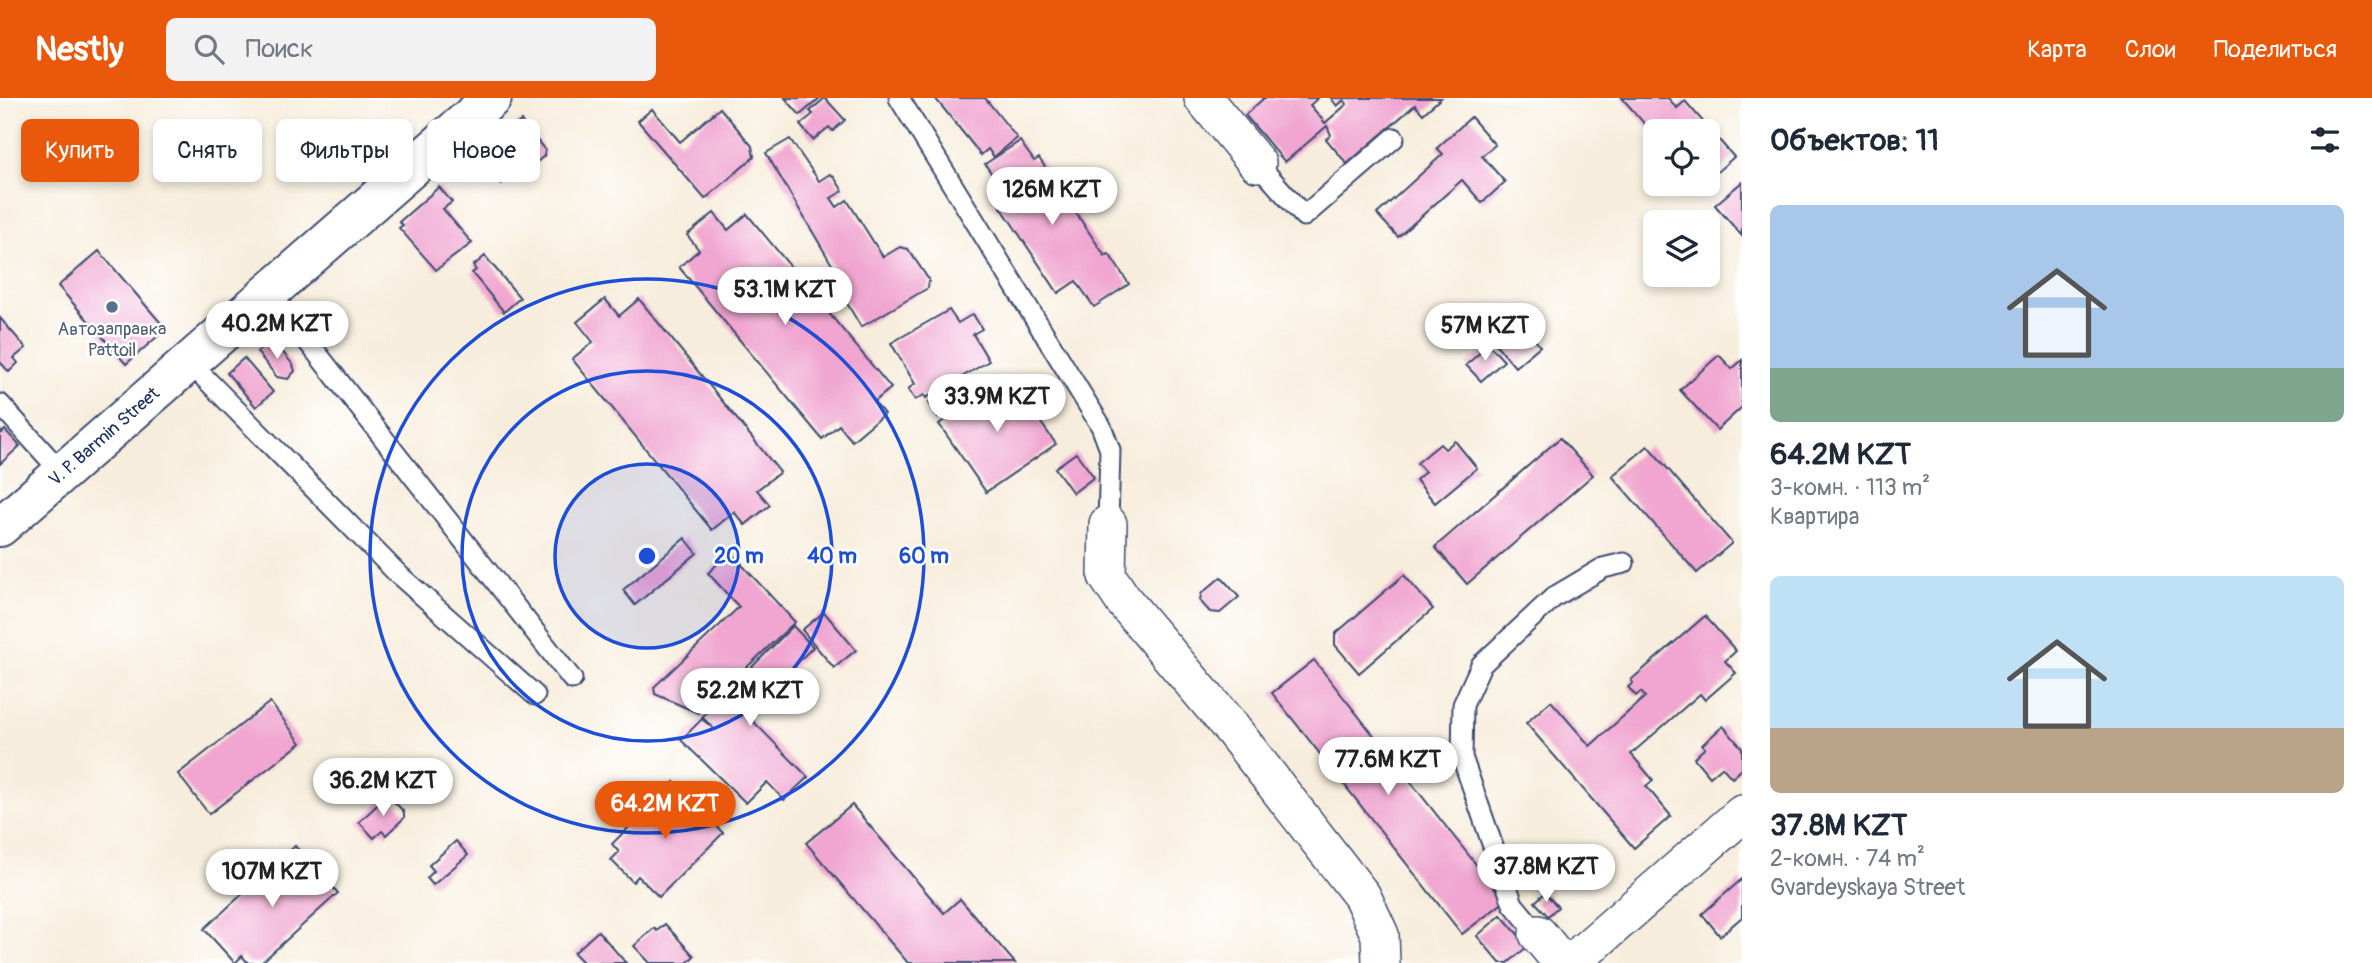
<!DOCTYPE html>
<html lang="ru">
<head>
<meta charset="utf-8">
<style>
  body { margin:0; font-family:Pangolin,sans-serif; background:#f2f2f3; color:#1f2937; height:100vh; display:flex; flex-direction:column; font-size:26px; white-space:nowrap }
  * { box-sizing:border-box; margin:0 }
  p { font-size:23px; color:#747a83 }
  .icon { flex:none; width:38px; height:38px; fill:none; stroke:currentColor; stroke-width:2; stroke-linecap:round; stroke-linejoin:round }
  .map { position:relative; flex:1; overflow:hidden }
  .panel { display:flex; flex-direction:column; background:#fff; width:630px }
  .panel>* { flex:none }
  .top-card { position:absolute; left:21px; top:21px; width:665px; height:63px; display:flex; gap:14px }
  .fabs { position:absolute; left:1643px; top:21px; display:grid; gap:14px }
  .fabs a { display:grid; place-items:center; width:77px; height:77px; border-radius:10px; background:#fff; box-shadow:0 4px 10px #0003; font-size:35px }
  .price { position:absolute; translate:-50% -60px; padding:0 16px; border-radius:24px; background:#fff; color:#222; font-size:23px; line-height:46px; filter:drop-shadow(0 2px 4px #0008) }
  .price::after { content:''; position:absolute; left:50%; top:42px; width:21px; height:16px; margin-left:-10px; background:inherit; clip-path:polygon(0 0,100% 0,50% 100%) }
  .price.current { background:#ea580c; color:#fff }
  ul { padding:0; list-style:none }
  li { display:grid; align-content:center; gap:14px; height:371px; padding:0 28px }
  li span { display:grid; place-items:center; height:217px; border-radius:10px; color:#555 }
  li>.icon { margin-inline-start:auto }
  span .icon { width:126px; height:126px; fill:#fffc; stroke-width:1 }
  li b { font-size:30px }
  h2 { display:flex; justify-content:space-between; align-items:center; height:84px; padding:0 28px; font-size:30px }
  .pill { padding:0 24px; border-radius:10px; background:#fff; box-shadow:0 4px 10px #0003; font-size:24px; line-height:63px }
  .pill.current { background:#ea580c; color:#fff }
  header { display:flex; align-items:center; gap:42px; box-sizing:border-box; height:98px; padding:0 35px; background:#ea580c; color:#fff }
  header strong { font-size:33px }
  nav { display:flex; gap:38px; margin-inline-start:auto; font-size:24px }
  .search { width:490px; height:63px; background:#f2f2f3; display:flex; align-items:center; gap:18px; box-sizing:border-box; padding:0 24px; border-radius:10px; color:#747a83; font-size:26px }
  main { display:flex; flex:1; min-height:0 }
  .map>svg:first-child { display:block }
</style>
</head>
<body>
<header>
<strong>Nestly</strong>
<div class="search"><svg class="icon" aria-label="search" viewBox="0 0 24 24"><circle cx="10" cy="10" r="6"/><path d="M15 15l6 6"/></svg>Поиск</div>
<nav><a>Карта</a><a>Слои</a><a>Поделиться</a></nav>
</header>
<main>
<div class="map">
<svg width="1742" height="865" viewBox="0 0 1742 865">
  <rect width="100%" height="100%" fill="#fff"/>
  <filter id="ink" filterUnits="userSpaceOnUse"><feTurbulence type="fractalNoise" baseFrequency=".0143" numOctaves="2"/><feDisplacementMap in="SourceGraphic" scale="14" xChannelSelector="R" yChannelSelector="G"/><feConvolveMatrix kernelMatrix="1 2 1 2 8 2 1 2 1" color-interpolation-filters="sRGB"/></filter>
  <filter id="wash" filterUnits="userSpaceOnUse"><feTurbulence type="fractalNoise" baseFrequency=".00686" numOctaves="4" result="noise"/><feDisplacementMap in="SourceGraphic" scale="28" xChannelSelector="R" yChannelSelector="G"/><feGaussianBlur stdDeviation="1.57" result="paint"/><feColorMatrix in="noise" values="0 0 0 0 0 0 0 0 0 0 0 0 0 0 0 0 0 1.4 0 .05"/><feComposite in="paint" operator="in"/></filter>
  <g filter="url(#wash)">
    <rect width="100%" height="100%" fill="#f7eddc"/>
    <g id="blocks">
      <g fill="#f0a6d0">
        <path d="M785 0H820L800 17Z"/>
        <path d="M825 0 845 22 833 33 829 29 813 42 800 27 813 16 810 13Z"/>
        <path d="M935 0H985L1017 40 994 59 988 51 981 57Z"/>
        <path d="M1264 0H1318L1310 7 1325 25 1347 6 1344 2 1337 8 1331 0H1441L1423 16 1415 7 1347 66 1326 41 1331 37 1327 28 1285 64 1245 17Z"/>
        <path d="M1622 0H1668L1677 10 1685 3 1734 59 1708 82V33H1656V39Z"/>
        <path d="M720 10 752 48 754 59 705 101 638 23 652 11 680 44Z"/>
        <path d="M1471 19 1495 47 1482 58 1505 84 1482 105 1462 82 1398 139 1377 116 1443 56 1437 50Z"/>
        <path d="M521 23 545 52 544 58 523 76 515 80 511 77 501 86 475 58Z"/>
        <path d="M790 41 819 83 830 76 834 79 843 93 831 100 837 109 847 102 883 159 900 149 908 151 929 182 928 190 861 229 838 190 844 187 766 55Z"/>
        <path d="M1020 43 1034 63 1039 60 1105 158 1109 156 1129 186 1094 209 1076 183 1058 195 991 94 1000 88 985 66Z"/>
        <path d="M1742 84V138L1715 107Z"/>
        <path d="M439 89 452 104 443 111 472 145 436 172 399 130 403 127 399 124Z"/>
        <path d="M714 115 728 132 747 116 891 290 874 304 884 316 852 343 839 327 822 341 679 169 699 152 687 137Z"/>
        <path d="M99 153 166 231 126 266 58 188Z"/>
        <path d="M485 158 520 200 504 214 472 175 476 172 473 168Z"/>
        <path d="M605 201 619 218 639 201 780 374 757 392 770 407 745 427 734 414 712 432 572 261 593 244 577 224Z"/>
        <path d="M1509 210 1540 248 1515 269 1483 231Z"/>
        <path d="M949 212 958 225 973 216 982 231 973 236 989 263 926 300 924 297 915 302 908 291 915 286 891 245Z"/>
        <path d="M0 220 26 250 14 260 18 265 9 274 0 264Z"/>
        <path d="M273 242 293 267 295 273 288 281 277 279 257 254Z"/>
        <path d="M1485 250H1492L1504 263 1481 283 1466 267Z"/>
        <path d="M1719 257 1732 271 1742 262V309L1717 332 1680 292Z"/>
        <path d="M244 260 273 294 256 309 227 275Z"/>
        <path d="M1008 278 1056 346 986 394 939 326Z"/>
        <path d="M949 292 958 306 938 319 929 305Z"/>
        <path d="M0 332 2 335 5 332 20 348 0 366Z"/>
        <path d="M1560 340 1593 377 1467 486 1435 449Z"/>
        <path d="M1455 343 1477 370 1435 405 1416 382 1425 374 1417 365 1440 346 1445 351Z"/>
        <path d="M1648 348 1732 445 1697 475 1612 378Z"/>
        <path d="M1076 355 1094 379 1073 395 1055 370Z"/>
        <path d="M685 440 697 455 635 507 623 492Z"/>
        <path d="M730 454 795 524 698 615 655 596 654 589 739 509 708 475Z"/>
        <path d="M1404 477 1433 511 1359 575 1335 547V536Z"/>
        <path d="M1221 479 1239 499 1220 515 1210 514 1200 503 1201 496Z"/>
        <path d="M824 514 856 552 834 570 802 532Z"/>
        <path d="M1705 518 1736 553 1725 563 1736 575 1705 602 1700 596 1631 656 1653 682 1646 688 1671 718 1634 750 1526 625 1551 603 1590 648 1645 599 1641 594 1636 598 1628 589 1633 585 1631 582Z"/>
        <path d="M793 528 813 549 746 616 808 679 784 702 767 684 746 705 681 642 702 621 714 631 702 619Z"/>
        <path d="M1314 562 1505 803 1462 836 1272 595Z"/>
        <path d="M270 604 301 645 209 716 178 676Z"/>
        <path d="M1723 628 1742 650V671L1732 680 1722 669 1710 679 1694 660 1705 650 1702 647Z"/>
        <path d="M674 684 723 735 659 799 638 778 633 784 611 762 619 754 612 746Z"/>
        <path d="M388 697 404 714V720L386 737 382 733 374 740 359 724Z"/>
        <path d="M852 707 944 815 960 801 1015 865H908L806 745Z"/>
        <path d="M456 743 468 757 433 787 427 780 434 773 429 767Z"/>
        <path d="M295 748 338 795 261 865H248L242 858 235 865 204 831Z"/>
        <path d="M1742 781V819L1720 838 1702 816Z"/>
        <path d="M1545 795 1558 809 1548 818 1535 804Z"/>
        <path d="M1501 817 1528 848 1508 865H1500L1477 838Z"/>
        <path d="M665 826 694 858 687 865H650L634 848 654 830 657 833Z"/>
        <path d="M598 833 626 865H584L574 855Z"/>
      </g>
    </g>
  </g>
  <g filter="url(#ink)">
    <use href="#blocks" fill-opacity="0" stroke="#3c4c71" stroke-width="2"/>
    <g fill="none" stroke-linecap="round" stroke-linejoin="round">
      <defs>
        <g id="service">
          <path d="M899 0 1101 328 1110 352 1108 426"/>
          <path d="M1257 65 1304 118 1394 40"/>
          <path d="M269 194 572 581"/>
          <path d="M189 264 399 477 535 597"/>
          <path d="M0 306 62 375"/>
          <path d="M1538 836 1513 806 1462 659 1463 607 1481 567 1554 499 1603 470 1624 465"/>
        </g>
        <g id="minor">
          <path d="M1203 0 1257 65"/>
          <path d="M1108 426 1107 478 1123 502 1232 631 1362 798 1380 837 1381 865"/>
          <path d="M1538 836 1562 865"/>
          <path d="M1571 865 1742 716"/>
        </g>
        <g id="tertiary">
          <path id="s1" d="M0 429 492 0"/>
        </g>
      </defs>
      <use href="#service" stroke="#3c4c71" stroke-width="23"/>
      <use href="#minor" stroke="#3c4c71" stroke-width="40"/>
      <use href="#tertiary" stroke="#3c4c71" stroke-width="42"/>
      <use href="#service" stroke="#fff" stroke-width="19"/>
      <use href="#minor" stroke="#fff" stroke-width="37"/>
      <use href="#tertiary" stroke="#fff" stroke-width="38"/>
    </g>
  </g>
  <circle cx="647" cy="458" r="92" fill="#1d4ed8" fill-opacity=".12"/>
  <g fill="none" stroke="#1d4ed8" stroke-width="3.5">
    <circle cx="647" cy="458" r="92"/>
    <circle cx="647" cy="458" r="185"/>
    <circle cx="647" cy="458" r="277"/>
  </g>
  <circle fill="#5c6f8a" stroke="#fff" stroke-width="2.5" cx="112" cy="209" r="7"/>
  <g text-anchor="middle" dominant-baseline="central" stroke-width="5" stroke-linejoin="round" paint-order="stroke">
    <g font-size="18" fill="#4e5e75" stroke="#fff">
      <text x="112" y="231">Автозаправка<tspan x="112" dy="21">Pattoil</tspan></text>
    </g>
    <g font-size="18" fill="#1b2f5e" stroke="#fff">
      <text stroke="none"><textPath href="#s1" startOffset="138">V. P. Barmin Street</textPath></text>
    </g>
  </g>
  <circle cx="647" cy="458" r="10" fill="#1d4ed8" stroke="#fff" stroke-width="3.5"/>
  <g font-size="21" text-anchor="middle" font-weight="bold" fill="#1d4ed8" stroke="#fff" stroke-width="5" stroke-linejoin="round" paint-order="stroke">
    <text x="739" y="465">20 m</text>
    <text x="832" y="465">40 m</text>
    <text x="924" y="465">60 m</text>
  </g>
</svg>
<div class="fabs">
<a><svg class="icon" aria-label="locate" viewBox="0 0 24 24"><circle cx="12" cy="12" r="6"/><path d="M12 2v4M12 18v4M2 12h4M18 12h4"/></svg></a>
<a><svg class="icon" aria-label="layers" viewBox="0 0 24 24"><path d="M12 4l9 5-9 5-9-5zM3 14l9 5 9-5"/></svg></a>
</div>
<b class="price" style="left:1052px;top:129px">126M KZT</b>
<b class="price" style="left:785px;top:229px">53.1M KZT</b>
<b class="price" style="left:277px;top:263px">40.2M KZT</b>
<b class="price" style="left:1485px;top:265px">57M KZT</b>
<b class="price" style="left:997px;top:336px">33.9M KZT</b>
<b class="price" style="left:750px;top:630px">52.2M KZT</b>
<b class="price" style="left:1388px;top:699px">77.6M KZT</b>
<b class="price" style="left:383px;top:720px">36.2M KZT</b>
<b class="price current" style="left:665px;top:743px">64.2M KZT</b>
<b class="price" style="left:1546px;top:806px">37.8M KZT</b>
<b class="price" style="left:272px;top:811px">107M KZT</b>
<div class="top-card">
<a class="pill current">Купить</a>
<a class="pill">Снять</a>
<a class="pill">Фильтры</a>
<a class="pill">Новое</a>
</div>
</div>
<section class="panel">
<h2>Объектов: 11<svg class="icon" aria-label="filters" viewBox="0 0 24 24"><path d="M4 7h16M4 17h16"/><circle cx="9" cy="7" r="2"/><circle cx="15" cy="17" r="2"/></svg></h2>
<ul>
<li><span style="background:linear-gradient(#a9c7e8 75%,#7fa58c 0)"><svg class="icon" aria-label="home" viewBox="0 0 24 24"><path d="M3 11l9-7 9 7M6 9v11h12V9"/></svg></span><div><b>64.2M KZT</b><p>3-комн. · 113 m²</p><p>Квартира</p></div></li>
<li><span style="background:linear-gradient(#bfe0f5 70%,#b9a48a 0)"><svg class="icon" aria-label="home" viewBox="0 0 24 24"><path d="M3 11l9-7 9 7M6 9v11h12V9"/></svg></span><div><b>37.8M KZT</b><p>2-комн. · 74 m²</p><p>Gvardeyskaya Street</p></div></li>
</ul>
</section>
</main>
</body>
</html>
